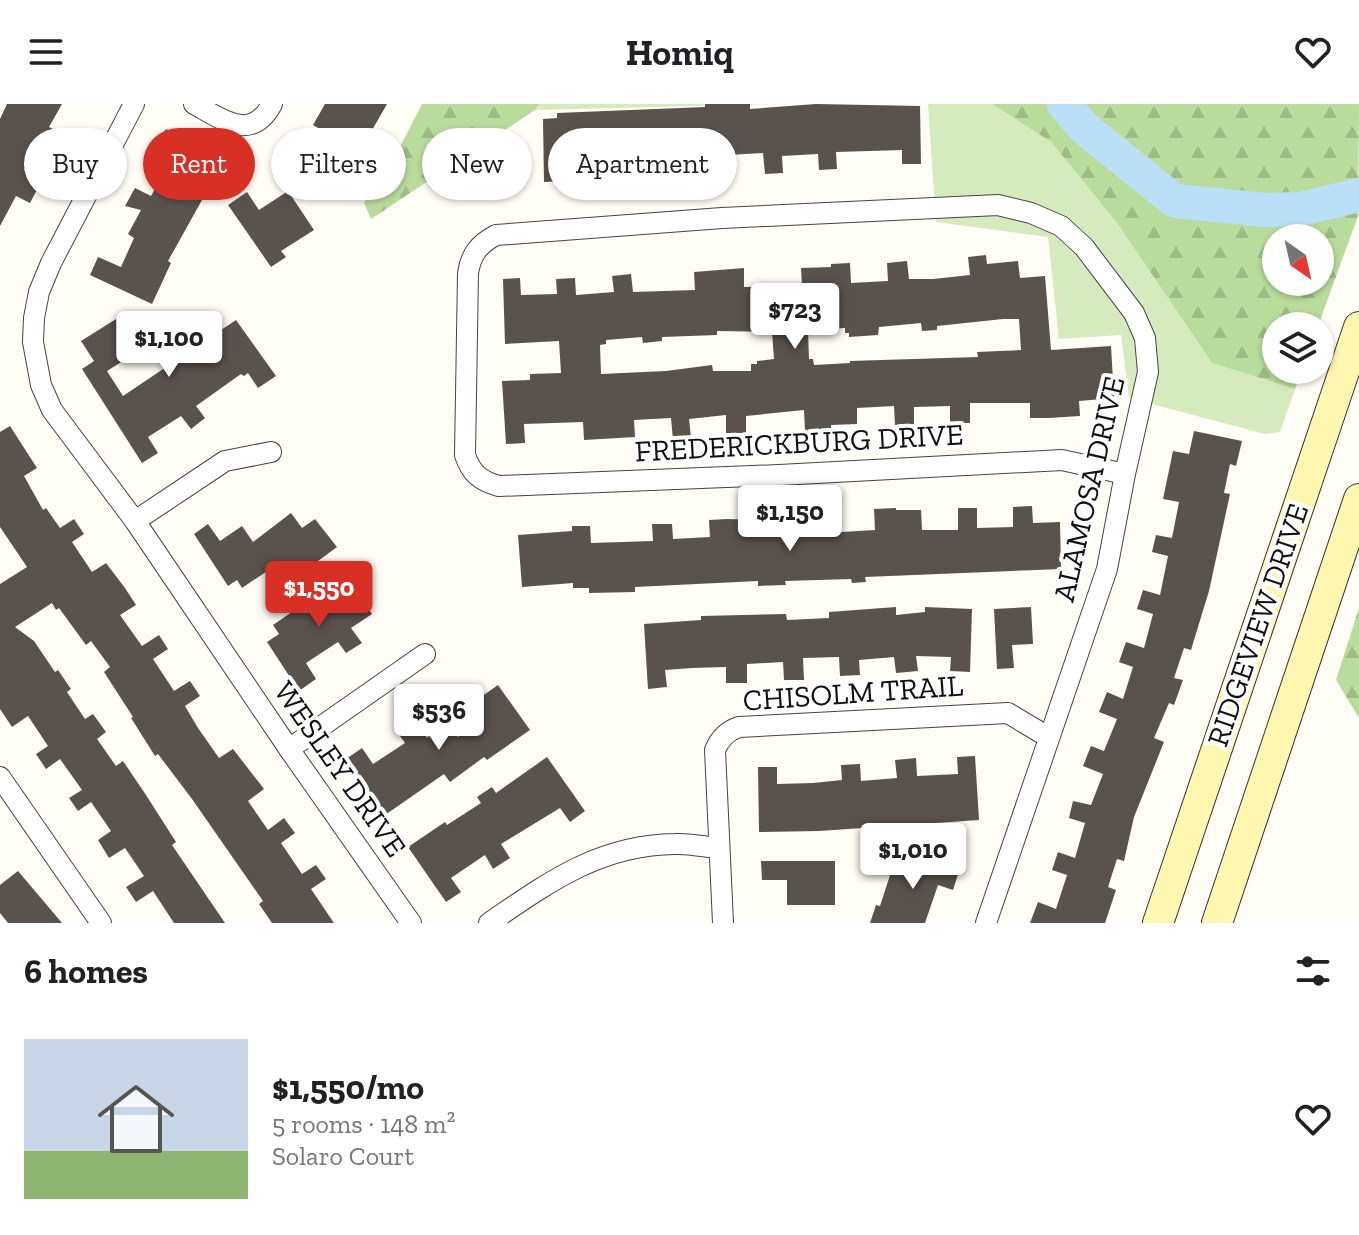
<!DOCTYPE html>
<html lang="en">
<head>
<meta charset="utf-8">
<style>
  body { margin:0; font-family:"Zilla Slab",serif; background:#f2f2f2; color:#202124; height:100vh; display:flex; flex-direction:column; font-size:30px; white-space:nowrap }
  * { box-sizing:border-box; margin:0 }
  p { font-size:26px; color:#757577 }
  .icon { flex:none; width:44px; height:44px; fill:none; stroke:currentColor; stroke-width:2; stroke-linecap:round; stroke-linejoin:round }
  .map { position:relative; height:819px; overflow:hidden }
  .panel { display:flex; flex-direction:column; background:#fff; flex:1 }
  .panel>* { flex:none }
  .hud { position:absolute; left:24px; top:24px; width:800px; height:72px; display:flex; gap:16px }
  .needle { width:52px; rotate:146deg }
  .controls { position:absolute; left:1262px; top:120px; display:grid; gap:16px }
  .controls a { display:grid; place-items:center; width:72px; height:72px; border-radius:50%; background:#fff; box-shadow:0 2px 6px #0004; font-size:40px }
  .price { position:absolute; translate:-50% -68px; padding:0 18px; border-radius:8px; background:#fff; color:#222; font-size:26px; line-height:52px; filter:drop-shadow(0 2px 4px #0008) }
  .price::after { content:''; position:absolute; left:50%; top:48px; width:24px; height:18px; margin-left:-12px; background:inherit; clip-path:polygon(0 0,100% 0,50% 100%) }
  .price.active { background:#d93025; color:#fff }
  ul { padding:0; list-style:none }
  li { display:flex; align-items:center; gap:24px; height:200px; padding:0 24px }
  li+li { border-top:2px solid #e0e0e0 }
  li span { display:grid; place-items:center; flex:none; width:224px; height:160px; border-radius:0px; color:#555 }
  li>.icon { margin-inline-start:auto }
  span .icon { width:96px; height:96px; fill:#fffc; stroke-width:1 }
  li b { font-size:34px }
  h2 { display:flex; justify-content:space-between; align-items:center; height:96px; padding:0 24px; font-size:34px }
  .pill { padding:0 28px; border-radius:36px; background:#fff; box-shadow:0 2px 6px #0004; font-size:28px; line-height:72px }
  .pill.active { background:#d93025; color:#fff }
  header { display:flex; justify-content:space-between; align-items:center; height:104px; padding:0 24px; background:#fff; font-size:36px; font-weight:700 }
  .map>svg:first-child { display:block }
</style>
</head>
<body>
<header><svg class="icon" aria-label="menu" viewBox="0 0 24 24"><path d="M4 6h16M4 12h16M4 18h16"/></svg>Homiq<svg class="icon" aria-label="heart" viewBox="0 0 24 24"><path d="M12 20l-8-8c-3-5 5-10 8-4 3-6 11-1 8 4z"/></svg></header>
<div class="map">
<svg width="1359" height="819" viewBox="0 0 1359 819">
  <defs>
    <pattern id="forest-firs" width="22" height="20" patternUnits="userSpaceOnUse" patternTransform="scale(2)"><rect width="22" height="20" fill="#b9dc9c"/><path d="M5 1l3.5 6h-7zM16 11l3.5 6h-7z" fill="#9ebc85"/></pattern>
  </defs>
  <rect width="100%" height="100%" fill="#fffdf5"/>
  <g fill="#d5ebbd">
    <path d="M539 0H779L535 6Z"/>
    <path d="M928 0H992L1051 38 1117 119 1212 259 1295 285 1280 328 1265 330 1129 294 1121 231 1059 235 1048 133 936 118Z"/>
  </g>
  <g fill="url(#forest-firs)" fill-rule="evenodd">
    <path d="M422 0H539L535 6 371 115 364 99 402 39Z"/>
    <path d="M992 0H1359L1358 112 1318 222H1276V266H1302L1295 285 1212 259 1117 119 1051 38ZM1320 134V178H1276V134Z"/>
    <path d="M1359 504V614L1336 576Z"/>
  </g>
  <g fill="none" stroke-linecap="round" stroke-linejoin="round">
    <path stroke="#b9e0f7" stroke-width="34" d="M1064 0 1084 24 1175 97 1265 106 1300 105 1359 91"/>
  </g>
  <g fill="#5a524d" fill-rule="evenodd">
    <path d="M7 0H62L49 23 65 31 56 49 37 39 24 66 29 69 27 73 40 80 30 99 16 92 0 122V15Z"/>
    <path d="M325 0H387L355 56 360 59 353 71 333 60 328 69 310 58 327 29 313 21Z"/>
    <path d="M705 0H750V5L816 0 920 2 921 60H902V46L836 48 837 65 819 66 818 50 782 52 783 69 765 70 763 49 727 51 728 72 708 73 707 53 678 55 679 69 656 71 655 54 620 55 621 75H601V57L562 58V77L544 78 543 15 557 14V9L705 3Z"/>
    <path d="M166 25 183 35 180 40 221 62 168 157 171 159 152 200 90 171 98 153 121 163 134 134 128 130 141 106 125 102 135 84 151 92 169 60 152 51Z"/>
    <path d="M288 87 314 126 281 147 286 153 271 163 228 101 247 88 259 106Z"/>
    <path d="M986 151 987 160 1018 157 1020 174 1045 172 1051 246 1111 242 1114 294 1079 297 1080 312 1049 314H1030V299H970V319H950V302L914 303V320L895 321 894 302 857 304V320L831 321V327L805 328 804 306 746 312V329H726V311L689 315 691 334 673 336 671 314 634 316 635 333 584 336 583 318 524 320 525 339 506 340 502 277 530 276V270L561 269 559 237 505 240 503 175 520 174 521 191 557 190 556 175 575 174 576 191 614 188 612 172 631 170 633 188 695 186 694 168 744 164V183L802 182 801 164 831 163V160L850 159 851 179 888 177 887 159 907 157 909 175H933L970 171 968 153ZM1003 215H1019L1021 246 977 248 978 253 850 257V259L814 261 813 255H809L808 226 845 224V229H849V233L878 231 879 223 921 219 922 227 937 226V222ZM717 227 772 228 774 255 757 257V260H751V267H713L712 261 666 267 601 270 600 241 606 240V236L642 233 643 239 662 237V233L717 231Z"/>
    <path d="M124 210 145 243 107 267 123 292 236 216 276 272 258 284 248 269 244 272 241 270 196 302 205 314 191 325 181 312 148 333 158 349 142 359 82 265 94 257 81 237Z"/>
    <path d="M10 322 37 364 24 372 43 406 46 404 60 424 74 415 84 430 72 438 92 468 106 459 125 484 136 501 120 511 142 542 159 531 168 545 153 555 174 587 190 577 200 592 185 602 198 624 219 654 233 645 264 685 248 697 268 726 284 714 295 729 281 739 302 770 316 761 326 775 311 785 334 819H272L259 800 263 797 192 695 158 650 155 652 131 614 133 613 104 568 110 563 91 537 86 541 59 504 56 506 52 499 15 523 34 537 55 568 58 566 71 585 67 588 85 615 93 610 106 628 97 635 116 662 123 657 146 691 176 738 172 741 225 819H174L153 787 136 798 126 783 144 772 125 744 109 754 98 736 111 727 91 698 78 707 69 694 82 686 60 655 46 665 36 650 48 642 28 612 12 623 0 605V480L27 463 0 423V328Z"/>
    <path d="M1194 327 1242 337 1236 362 1230 360 1224 389 1230 390 1209 487 1191 546 1184 544 1174 574 1183 576 1174 601 1169 599 1154 634 1164 638 1134 713 1124 757 1117 755 1108 783 1116 786 1105 819H1030L1038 798 1056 805 1067 771 1052 766 1058 748 1075 754 1085 719 1069 714 1073 697 1091 701 1103 670 1083 662 1091 642 1104 647 1117 615 1099 608 1107 588 1123 595 1133 563 1119 558 1126 538 1144 544 1153 510 1137 505 1143 486 1160 491 1168 452 1152 448 1156 431 1172 434 1179 398 1163 395 1173 347 1189 350Z"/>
    <path d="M1032 402 1033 419 1060 418 1061 465 865 473 866 478 852 479 851 475 785 477 786 481 758 482V477L635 483V488L589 489V484H573V479L522 483 518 431 572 427V422H590L591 439 653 437 652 420H672L673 435 710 433 709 416 727 415 759 416 760 431 795 430V413H814V427L841 428 875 426 874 405 896 404V406H921L922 426H958V404H977V424L1013 423V403Z"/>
    <path d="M291 409 302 424 315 415 337 443 295 474 282 457 242 484 237 476 228 482 194 430 208 420 220 437 242 422 253 438Z"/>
    <path d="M346 471 372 510 351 524 362 539 346 549 338 538 306 559 316 575 299 587 267 538 279 530 273 521Z"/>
    <path d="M896 503V511L925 508V503L972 505 970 568 950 567 951 553 916 552 918 567 896 569 894 553 859 556 860 571 840 572 839 553 803 554 804 576H784L783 558 747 560V579H726V563L692 564 665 566 667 583 648 585 644 520 701 516V512L786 510 787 516 829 514V508Z"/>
    <path d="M1031 503 1033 540 1012 541 1014 564 997 565 994 505Z"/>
    <path d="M498 581 530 626 487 656 484 653 450 678 444 670 385 711 346 655 362 644 373 660 405 639 398 629 415 617 427 634 448 619 458 633 482 616 471 600Z"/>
    <path d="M975 652 979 716 819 727 759 728 758 663H777V680L813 679 842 676 841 661 860 660 861 677 897 674 895 656 916 654 917 672 958 670 957 653Z"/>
    <path d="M547 653 585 707 570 718 560 704 501 740 510 754 493 765 485 751 451 774 461 788 446 798 408 743 445 718 447 721 481 699 477 693 492 683 496 689Z"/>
    <path d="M906 750 959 767 953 786 938 781 925 819H870L876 801 880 802 893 762 901 764Z"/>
    <path d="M761 757H835V801H787V776H762Z"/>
    <path d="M18 767 62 819H8L0 809V781Z"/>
  </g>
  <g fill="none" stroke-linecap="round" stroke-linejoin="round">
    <defs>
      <g id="minor">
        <path d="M134 0 51 159 39 188 34 214 33 238 41 281 52 306 135 417 289 645 411 819"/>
        <path d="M194 0C222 15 251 39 272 0"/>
        <path d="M135 417 225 357 271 348"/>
        <path d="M289 645 425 550"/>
        <path d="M0 673 101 819"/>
        <path d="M489 819C549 778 599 741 675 740 689 739 704 743 719 744"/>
        <path d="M723 819 715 646C720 634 727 627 739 623L1008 609 1048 633"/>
        <path d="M986 819 1107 465 1125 370 1148 268 1145 234 1134 209 1084 143 1061 122 1031 109 998 101 722 114 496 131C479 140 471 150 468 169L465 351C471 369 480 377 499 382L779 371 1062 356 1125 370"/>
      </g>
      <g id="secondary">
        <path d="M1158 819 1359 223"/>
        <path d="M1217 819 1359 395"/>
      </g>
    </defs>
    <use href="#minor" stroke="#444" stroke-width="22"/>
    <use href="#secondary" stroke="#333" stroke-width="32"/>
    <use href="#minor" stroke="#fff" stroke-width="20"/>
    <use href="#secondary" stroke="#fff6b0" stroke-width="30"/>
  </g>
  <g text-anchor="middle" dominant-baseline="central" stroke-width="8" stroke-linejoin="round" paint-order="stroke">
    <g font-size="30" fill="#111" stroke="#fff">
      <text transform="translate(799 339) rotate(-3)">FREDERICKBURG DRIVE</text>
      <text transform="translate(1089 385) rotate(-77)">ALAMOSA DRIVE</text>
      <text transform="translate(1258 521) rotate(-71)">RIDGEVIEW DRIVE</text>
      <text transform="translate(853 589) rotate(-4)">CHISOLM TRAIL</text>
      <text transform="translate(340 665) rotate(55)">WESLEY DRIVE</text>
    </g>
  </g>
</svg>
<div class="controls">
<a><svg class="needle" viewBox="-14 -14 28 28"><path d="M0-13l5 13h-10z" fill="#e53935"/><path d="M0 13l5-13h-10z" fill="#757577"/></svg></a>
<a><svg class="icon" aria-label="layers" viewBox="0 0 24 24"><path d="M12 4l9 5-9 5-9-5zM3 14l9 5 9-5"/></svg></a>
</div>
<b class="price" style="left:795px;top:247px">$723</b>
<b class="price" style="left:169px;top:275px">$1,100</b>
<b class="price" style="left:790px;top:449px">$1,150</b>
<b class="price active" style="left:319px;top:525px">$1,550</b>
<b class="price" style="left:439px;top:648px">$536</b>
<b class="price" style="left:913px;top:787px">$1,010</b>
<div class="hud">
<a class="pill">Buy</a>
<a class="pill active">Rent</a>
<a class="pill">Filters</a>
<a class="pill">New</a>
<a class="pill">Apartment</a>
</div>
</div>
<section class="panel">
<h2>6 homes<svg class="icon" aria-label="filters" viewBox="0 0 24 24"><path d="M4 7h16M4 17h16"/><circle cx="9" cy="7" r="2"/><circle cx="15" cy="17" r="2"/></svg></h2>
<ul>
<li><span style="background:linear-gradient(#c9d6e8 70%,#8fb573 0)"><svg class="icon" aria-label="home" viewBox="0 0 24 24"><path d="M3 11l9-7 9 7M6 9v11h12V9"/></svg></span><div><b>$1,550/mo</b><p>5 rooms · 148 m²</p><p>Solaro Court</p></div><svg class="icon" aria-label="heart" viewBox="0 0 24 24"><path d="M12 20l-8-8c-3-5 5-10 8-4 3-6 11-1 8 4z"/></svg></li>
</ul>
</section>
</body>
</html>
